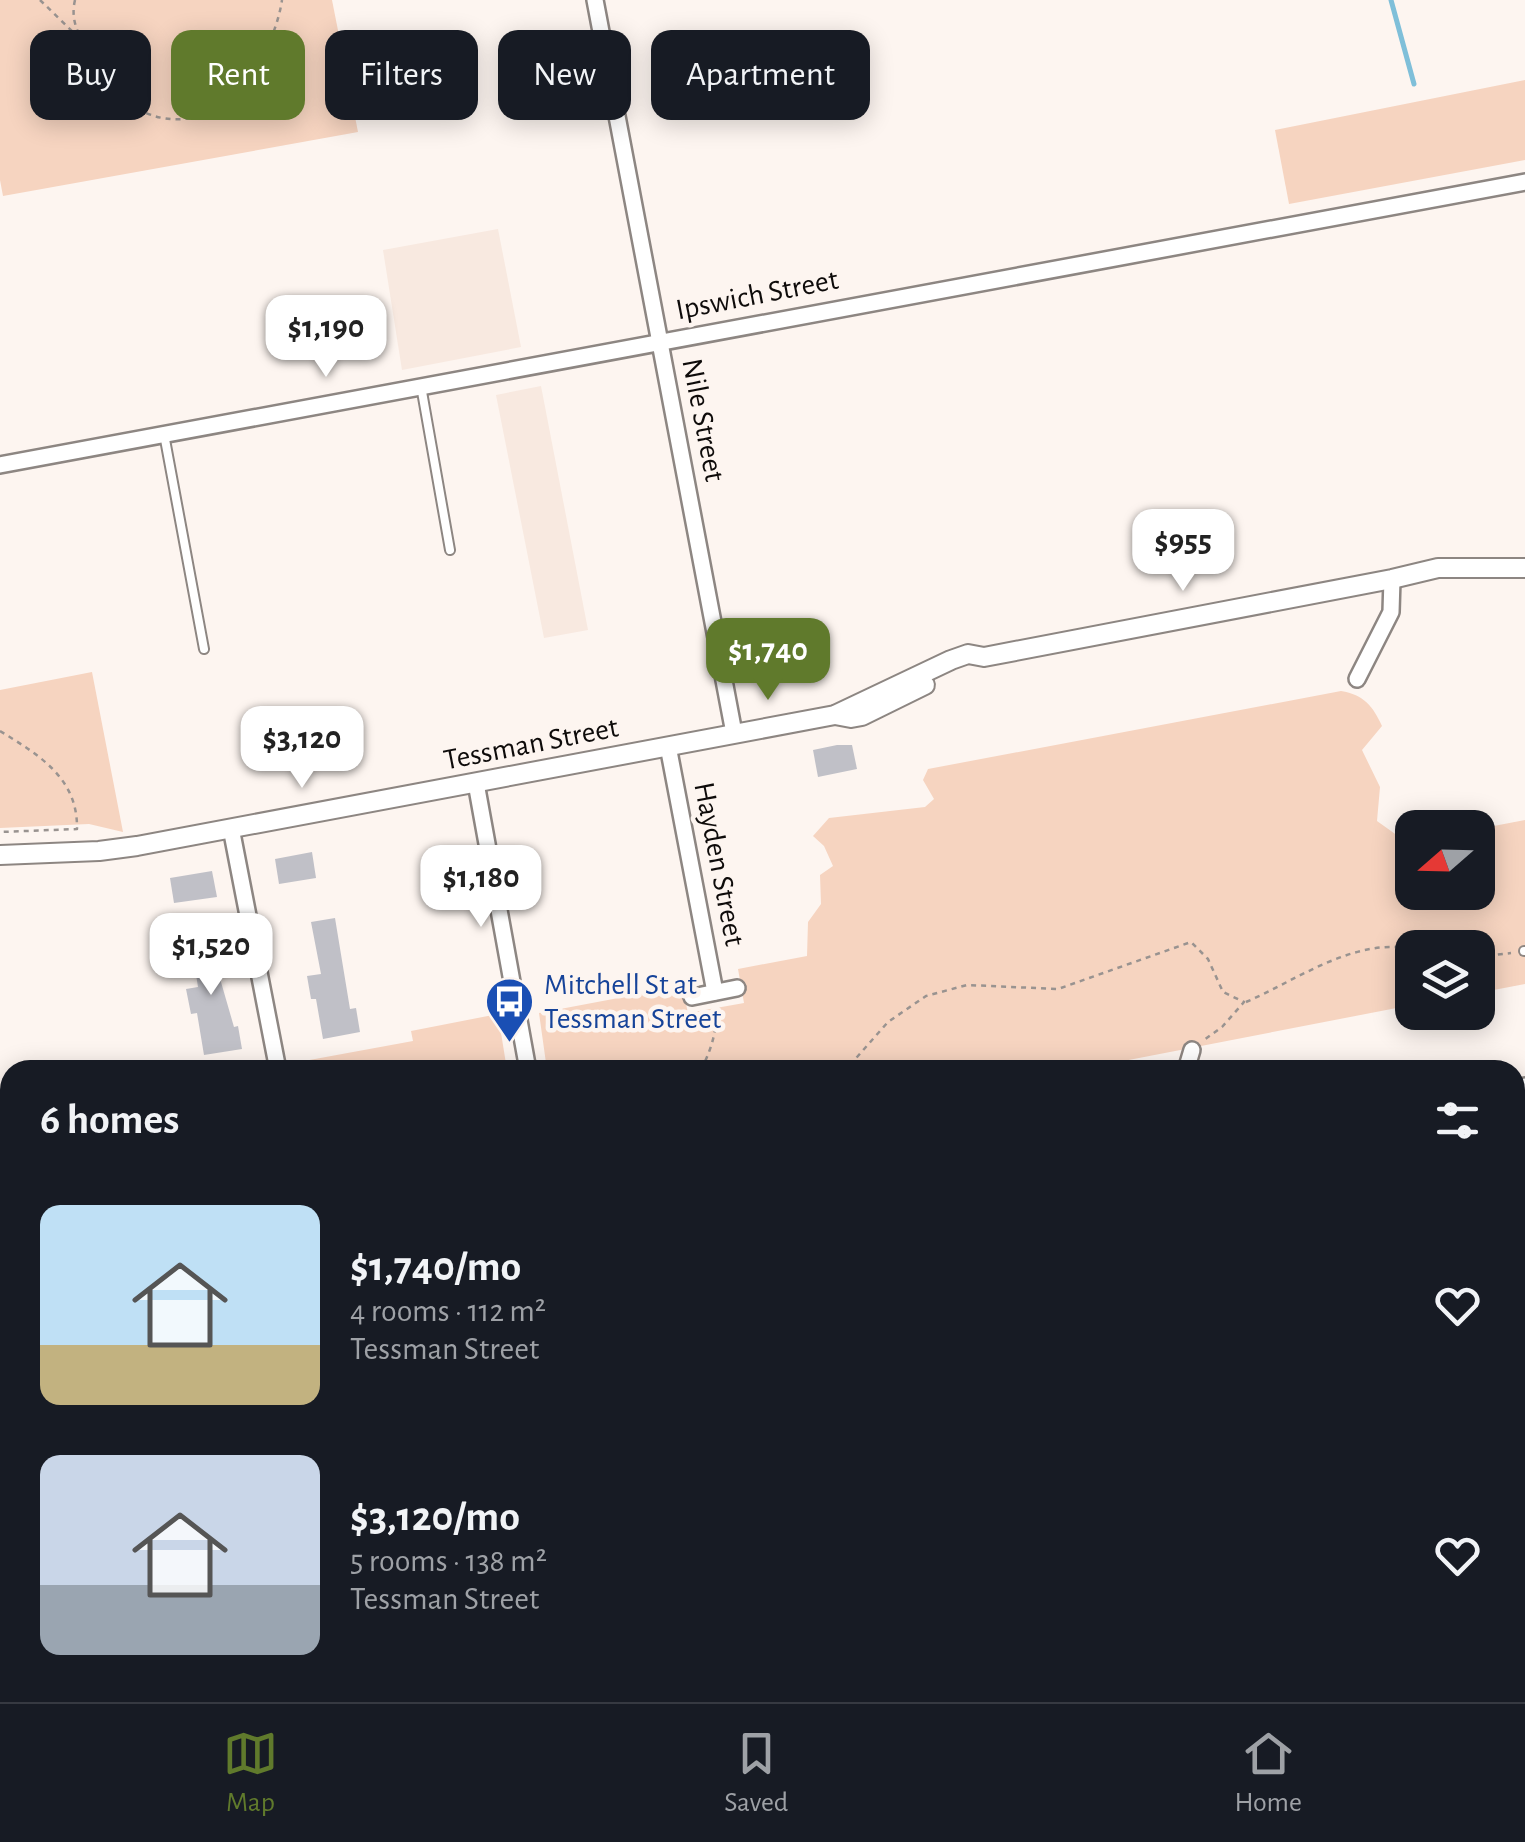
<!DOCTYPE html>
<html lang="en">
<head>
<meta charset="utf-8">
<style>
  body { margin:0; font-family:"Alegreya Sans",sans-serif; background:#20242c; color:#f1f3f6; height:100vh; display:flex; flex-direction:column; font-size:38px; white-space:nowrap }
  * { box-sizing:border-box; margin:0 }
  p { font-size:32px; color:#9ea1a6 }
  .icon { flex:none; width:55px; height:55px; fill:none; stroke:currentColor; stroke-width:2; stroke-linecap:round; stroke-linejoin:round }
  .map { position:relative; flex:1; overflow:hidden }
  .panel { position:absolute; left:0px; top:1060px; width:1525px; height:642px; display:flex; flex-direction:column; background:#171b24; border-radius:30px 30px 0 0; box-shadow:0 5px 25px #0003 }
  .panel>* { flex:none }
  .top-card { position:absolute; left:30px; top:30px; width:1000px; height:90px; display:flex; gap:20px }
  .needle { width:65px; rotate:250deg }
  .tools { position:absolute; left:1395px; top:810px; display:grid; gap:20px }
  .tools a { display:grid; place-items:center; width:100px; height:100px; border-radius:20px; background:#171b24; box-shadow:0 5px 25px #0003; font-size:50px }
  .price { position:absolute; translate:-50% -85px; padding:0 22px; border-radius:20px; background:#fff; color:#222; font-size:32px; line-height:65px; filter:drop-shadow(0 2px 5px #0008) }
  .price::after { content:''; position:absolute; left:50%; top:60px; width:30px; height:22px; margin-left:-15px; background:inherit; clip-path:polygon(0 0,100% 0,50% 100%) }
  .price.current { background:#607a2c; color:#fff }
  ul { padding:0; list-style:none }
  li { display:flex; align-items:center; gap:30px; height:250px; padding:0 40px }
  li span { display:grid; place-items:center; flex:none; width:280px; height:200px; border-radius:20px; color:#555 }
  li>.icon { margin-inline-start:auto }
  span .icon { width:120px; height:120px; fill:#fffc; stroke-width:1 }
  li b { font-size:42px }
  h2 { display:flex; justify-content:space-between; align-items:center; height:120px; padding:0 40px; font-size:42px }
  .tag { padding:0 35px; border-radius:20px; background:#171b24; box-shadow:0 5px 25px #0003; font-size:35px; line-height:90px }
  .tag.current { background:#607a2c; color:#fff }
  .tab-bar { display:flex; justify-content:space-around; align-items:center; height:140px; border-top:2px solid #363941; background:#171b24; font-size:28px; color:#9ea1a6 }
  .tab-bar a { display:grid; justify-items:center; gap:5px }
  .tab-bar .current { color:#607a2c }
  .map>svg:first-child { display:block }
</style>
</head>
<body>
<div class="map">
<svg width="1525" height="1702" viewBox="0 0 1525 1702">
  <rect width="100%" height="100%" fill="#fdf5f0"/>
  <g fill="#f8e9e0">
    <path d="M498 229 521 347 402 370 383 250Z"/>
    <path d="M541 386 588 630 544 638 496 395Z"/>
    <path d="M531 1693H654L646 1702H544Z"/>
  </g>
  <g fill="#f6d4c0">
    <path d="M0 0H332L358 132 3 196 0 180Z"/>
    <path d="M1525 80V160L1289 204 1275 130Z"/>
    <path d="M92 672 123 832 89 824 0 828V690Z"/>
    <path d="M1341 691C1364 695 1373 706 1382 726L1362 750 1380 787 1377 821 1398 836 1412 835V892H1478V829L1525 820V984L1478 993V948H1412V1005L1077 1070H547L539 1013 682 986 688 1013 744 1003 738 969 807 956 808 922 821 904 820 875 833 866 824 846 813 836 829 818 925 807 934 799 923 780 928 769Z"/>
    <path d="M498 1014 507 1070H305L304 1061 413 1041 411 1031Z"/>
    <path d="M1525 1119V1278L1515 1280V1121Z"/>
    <path d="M254 1693V1692L404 1693 397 1702H255Z"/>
  </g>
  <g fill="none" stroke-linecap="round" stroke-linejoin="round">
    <path stroke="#7fbfd9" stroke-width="5" d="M1391 0 1414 84"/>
  </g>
  <g fill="#c0c0c7">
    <path d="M837 745H852L857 769 818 777 813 750Z"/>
    <path d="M312 852 316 878 279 884 275 859Z"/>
    <path d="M212 871 217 897 174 903 170 878Z"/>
    <path d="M335 918 350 1009 356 1008 360 1032 323 1039 316 999H311L307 976 321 974 311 922Z"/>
    <path d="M212 928 221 982 234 1027 238 1026 242 1049 204 1055 197 1013 191 1014 186 989 198 987 189 931Z"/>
  </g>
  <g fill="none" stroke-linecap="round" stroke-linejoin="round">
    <defs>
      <g id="service">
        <path d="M421 386 450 550"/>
        <path d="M164 434 204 649"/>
        <path d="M1524 951H1525"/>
      </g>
      <g id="minor">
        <path d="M595 0 734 733"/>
        <path d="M0 465 1525 182"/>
        <path d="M1357 679 1391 612 1392 579"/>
        <path d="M668 746 715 992"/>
        <path d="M476 783 528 1070"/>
        <path d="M231 828 278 1070"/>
        <path d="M692 997 737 988"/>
        <path d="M1186 1070 1192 1050"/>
        <path d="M1515 1088 1525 1086"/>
        <path d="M1515 1299 1525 1298"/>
        <path d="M1515 1617 1525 1618"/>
        <path d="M232 1692 233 1702"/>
        <path d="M491 1692 504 1702"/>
        <path d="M1247 1692 1264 1702"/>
        <path d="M145 1702 206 1692"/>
        <path d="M671 1702 678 1692"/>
        <path d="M921 1702 928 1692"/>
        <path d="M1217 1702 1222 1692"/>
      </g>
      <g id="tertiary">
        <path d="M835 715 851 718 862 716 925 685"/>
        <path d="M0 855 99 851 137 846 835 715 951 660 968 654 984 657 1392 579 1438 568H1525"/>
        <path d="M0 1239 10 1281"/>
        <path d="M64 1698 92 1694"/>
      </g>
      <g id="motorway">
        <path d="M0 1561 10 1606"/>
        <path d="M28 1692 30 1702"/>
      </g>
    </defs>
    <use href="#service" stroke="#8d8682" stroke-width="12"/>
    <use href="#minor" stroke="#8d8682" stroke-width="20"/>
    <use href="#tertiary" stroke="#8d8682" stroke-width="22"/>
    <use href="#motorway" stroke="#d4d3d3" stroke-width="32"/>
    <g stroke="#999390" stroke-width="2.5" stroke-dasharray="5 5" stroke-linecap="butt">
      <path d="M40 0 78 37"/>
      <path d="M75 0C69 25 83 43 98 63 112 80 125 104 146 113 218 143 273 60 282 0"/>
      <path d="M0 731C39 755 78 778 77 829L0 832"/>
      <path d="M1478 957 1511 953"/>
      <path d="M1246 1002C1297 980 1355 937 1412 949"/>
      <path d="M850 1065 888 1022 926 996 967 985 1058 989 1191 942 1208 959 1223 992 1244 1002 1222 1027 1204 1040"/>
      <path d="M701 1070C711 1050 717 1032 716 1010"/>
      <path d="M826 1070 840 1062 854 1070"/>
      <path d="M1515 1109 1525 1107"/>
      <path d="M0 1122 10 1160"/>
      <path d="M123 1692 125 1702"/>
      <path d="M525 1692 538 1702"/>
    </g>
    <use href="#service" stroke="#fff" stroke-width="8"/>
    <use href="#minor" stroke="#fff" stroke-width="15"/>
    <use href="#tertiary" stroke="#fff" stroke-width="18"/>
    <use href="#motorway" stroke="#cda435" stroke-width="28"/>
  </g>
  <defs>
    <symbol id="bus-pin" viewBox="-11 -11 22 30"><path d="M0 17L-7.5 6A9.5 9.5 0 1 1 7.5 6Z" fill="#1a4fb4" stroke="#fdf5f0"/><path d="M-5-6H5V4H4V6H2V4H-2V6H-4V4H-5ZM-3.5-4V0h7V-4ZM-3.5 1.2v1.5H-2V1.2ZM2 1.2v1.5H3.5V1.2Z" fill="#fff"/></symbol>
  </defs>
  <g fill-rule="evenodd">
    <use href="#bus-pin" x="482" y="974" width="55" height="75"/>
  </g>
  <g text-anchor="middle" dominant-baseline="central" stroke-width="9" stroke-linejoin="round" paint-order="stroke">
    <g font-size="30" fill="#0e0b0a" stroke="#fdf5f0">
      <text transform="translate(757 295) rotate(-11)">Ipswich Street</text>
      <text transform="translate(703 420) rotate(79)">Nile Street</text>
      <text transform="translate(531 744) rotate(-11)">Tessman Street</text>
      <text transform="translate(719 864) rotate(79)">Hayden Street</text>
    </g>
    <g font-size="30" fill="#164399" stroke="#fdf5f0" text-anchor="start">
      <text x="544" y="985">Mitchell St at<tspan x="544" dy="34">Tessman Street</tspan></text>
    </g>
  </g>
</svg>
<div class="tools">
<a><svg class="needle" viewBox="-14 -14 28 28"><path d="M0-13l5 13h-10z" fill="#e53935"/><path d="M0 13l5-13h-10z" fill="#9ea1a6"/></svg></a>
<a><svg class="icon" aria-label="layers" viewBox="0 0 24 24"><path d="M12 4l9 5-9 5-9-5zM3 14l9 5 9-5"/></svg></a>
</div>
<b class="price" style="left:326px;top:380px">$1,190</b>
<b class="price" style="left:1183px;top:594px">$955</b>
<b class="price current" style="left:768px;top:703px">$1,740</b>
<b class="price" style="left:302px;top:791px">$3,120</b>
<b class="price" style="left:481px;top:930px">$1,180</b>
<b class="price" style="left:211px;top:998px">$1,520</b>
<div class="top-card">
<a class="tag">Buy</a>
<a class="tag current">Rent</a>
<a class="tag">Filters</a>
<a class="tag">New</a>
<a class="tag">Apartment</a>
</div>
<section class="panel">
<h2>6 homes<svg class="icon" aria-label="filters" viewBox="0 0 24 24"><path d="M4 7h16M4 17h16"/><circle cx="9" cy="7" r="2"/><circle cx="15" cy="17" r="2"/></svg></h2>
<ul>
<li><span style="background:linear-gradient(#bfe0f5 70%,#c2b280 0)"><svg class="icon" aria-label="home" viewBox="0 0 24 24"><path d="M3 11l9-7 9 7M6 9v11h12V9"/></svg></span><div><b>$1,740/mo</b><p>4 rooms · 112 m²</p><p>Tessman Street</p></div><svg class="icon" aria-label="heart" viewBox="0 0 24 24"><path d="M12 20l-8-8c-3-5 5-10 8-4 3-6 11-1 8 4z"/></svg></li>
<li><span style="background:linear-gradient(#c9d6e8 65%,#9aa5b1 0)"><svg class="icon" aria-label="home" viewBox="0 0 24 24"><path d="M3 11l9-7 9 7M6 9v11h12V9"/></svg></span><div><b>$3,120/mo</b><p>5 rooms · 138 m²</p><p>Tessman Street</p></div><svg class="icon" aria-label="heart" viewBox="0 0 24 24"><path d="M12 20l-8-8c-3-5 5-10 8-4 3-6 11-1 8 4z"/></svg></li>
</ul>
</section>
</div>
<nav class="tab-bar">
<a class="current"><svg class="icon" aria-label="map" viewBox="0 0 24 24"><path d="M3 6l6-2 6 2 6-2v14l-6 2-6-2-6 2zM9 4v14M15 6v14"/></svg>Map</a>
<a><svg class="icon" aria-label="saved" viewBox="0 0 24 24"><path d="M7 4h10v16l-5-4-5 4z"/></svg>Saved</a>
<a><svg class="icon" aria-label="home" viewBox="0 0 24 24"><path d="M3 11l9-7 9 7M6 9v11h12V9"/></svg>Home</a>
</nav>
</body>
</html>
